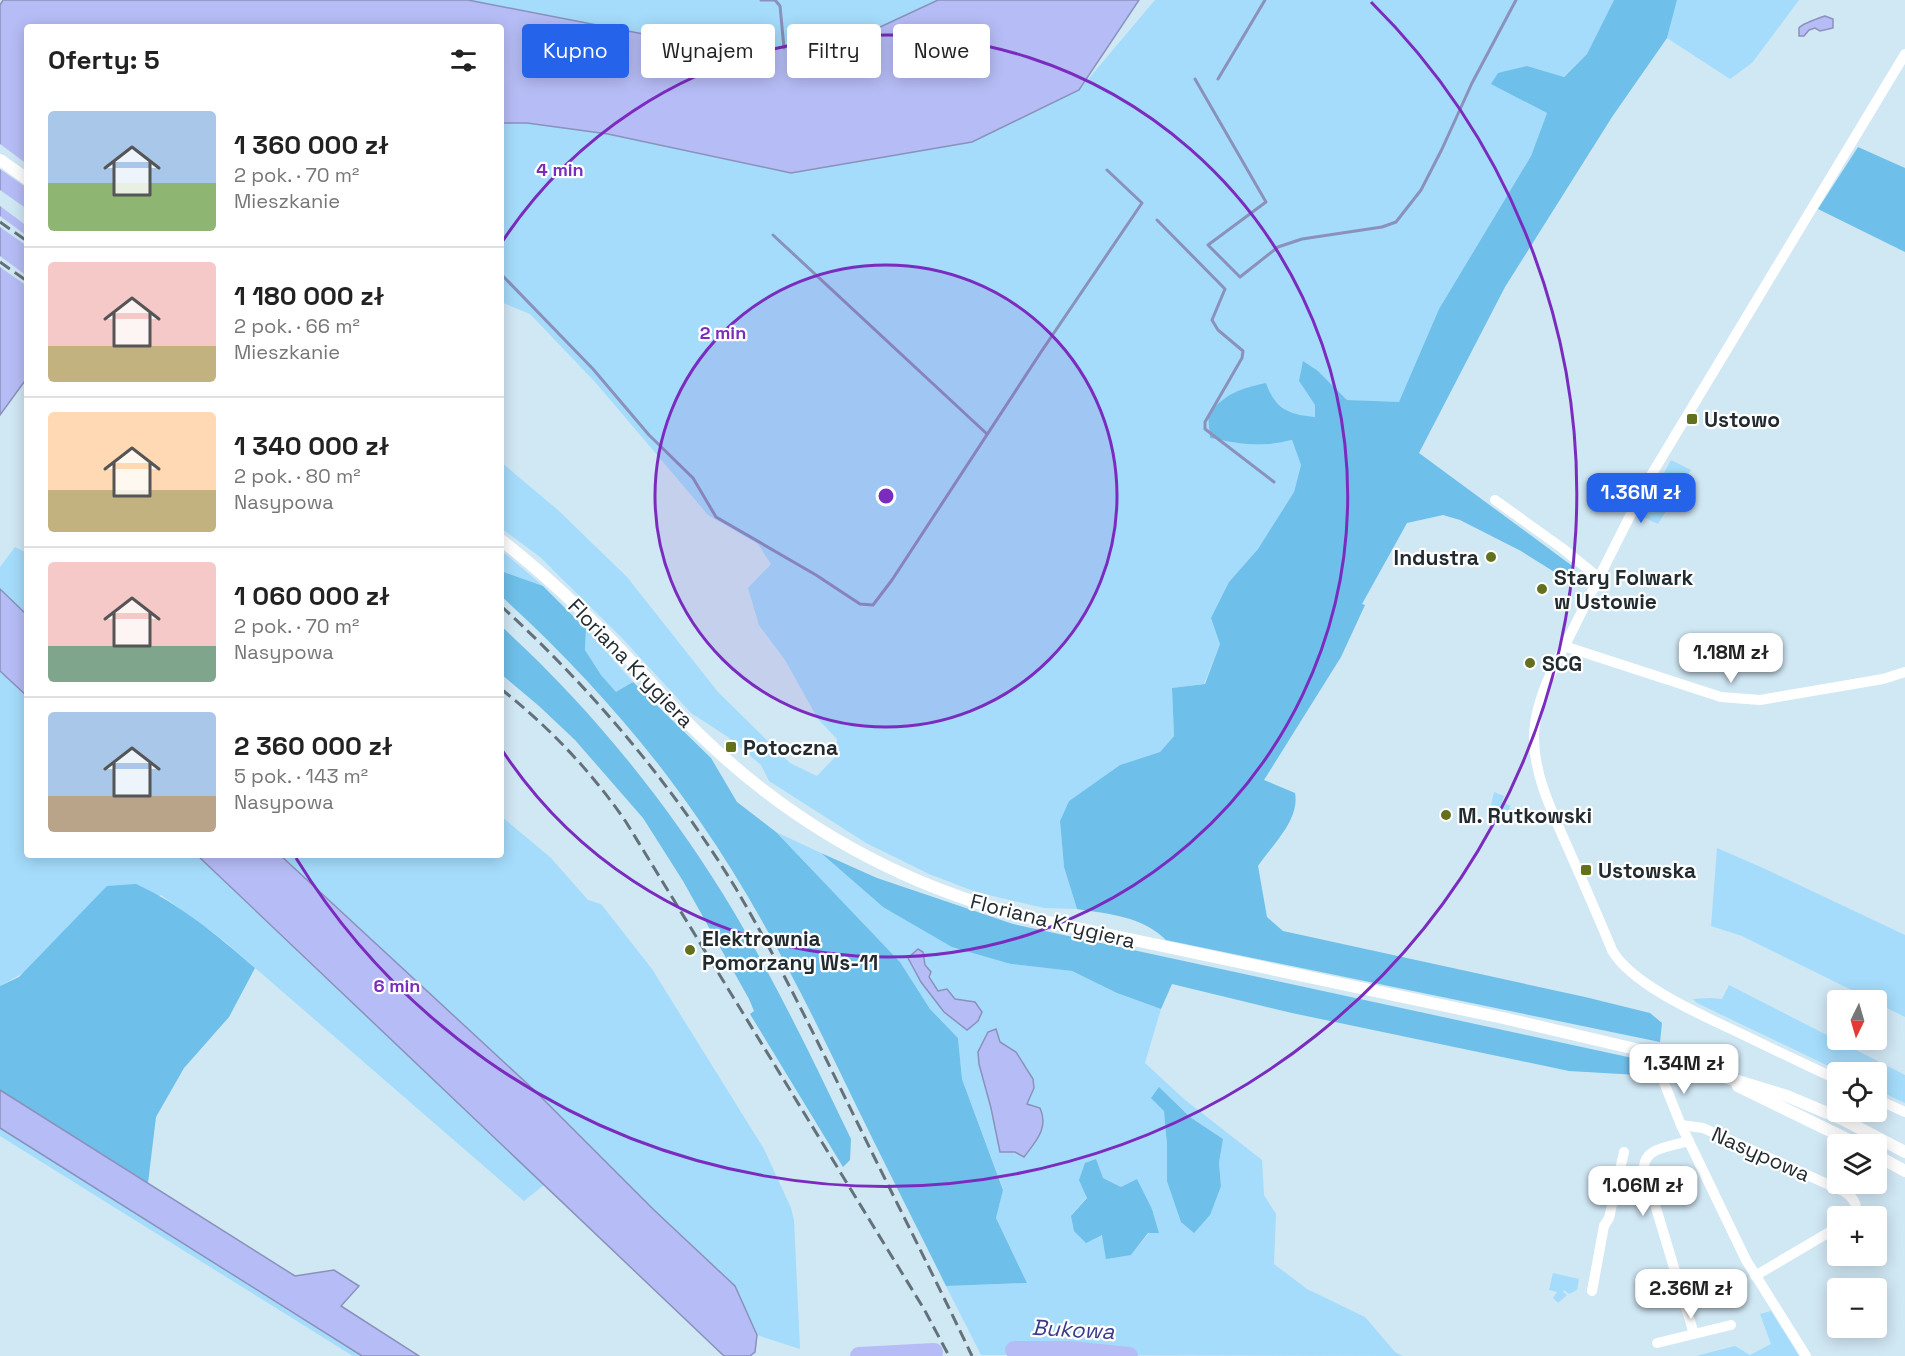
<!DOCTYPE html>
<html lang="pl">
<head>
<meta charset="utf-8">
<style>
  body { margin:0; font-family:"Space Grotesk",sans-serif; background:#f2f2f2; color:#222; height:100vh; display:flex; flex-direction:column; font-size:22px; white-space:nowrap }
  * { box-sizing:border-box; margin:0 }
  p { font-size:20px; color:#767676 }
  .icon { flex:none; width:33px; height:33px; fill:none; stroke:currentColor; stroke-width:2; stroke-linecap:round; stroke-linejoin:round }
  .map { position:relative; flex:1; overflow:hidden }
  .side { position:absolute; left:24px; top:24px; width:480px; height:834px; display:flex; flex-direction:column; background:#fff; border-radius:6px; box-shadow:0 3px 15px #0003 }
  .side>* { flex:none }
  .top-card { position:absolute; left:522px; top:24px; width:570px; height:54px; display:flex; gap:12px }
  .needle { width:39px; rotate:185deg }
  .buttons { position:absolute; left:1827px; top:990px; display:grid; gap:12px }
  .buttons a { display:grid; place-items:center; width:60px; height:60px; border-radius:6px; background:#fff; box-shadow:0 3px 15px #0003; font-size:30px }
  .price { position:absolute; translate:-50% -51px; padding:0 14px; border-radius:12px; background:#fff; color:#222; font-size:20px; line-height:39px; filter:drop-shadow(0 2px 3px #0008) }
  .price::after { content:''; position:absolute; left:50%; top:36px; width:18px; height:14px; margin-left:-9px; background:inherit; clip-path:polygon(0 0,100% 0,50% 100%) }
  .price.active { background:#2563eb; color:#fff }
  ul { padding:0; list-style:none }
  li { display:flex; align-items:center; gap:18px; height:150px; padding:0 24px }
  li+li { border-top:2px solid #e0e0e0 }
  li span { display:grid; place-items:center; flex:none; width:168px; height:120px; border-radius:6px; color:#555 }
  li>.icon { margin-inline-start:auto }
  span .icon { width:72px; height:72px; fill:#fffc; stroke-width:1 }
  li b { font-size:26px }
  h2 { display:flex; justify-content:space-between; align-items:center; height:72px; padding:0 24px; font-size:26px }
  .pill { padding:0 21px; border-radius:6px; background:#fff; box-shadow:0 3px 15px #0003; font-size:21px; line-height:54px }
  .pill.active { background:#2563eb; color:#fff }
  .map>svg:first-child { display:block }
</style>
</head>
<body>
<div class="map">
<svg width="1905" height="1356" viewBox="0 0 1905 1356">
  <rect width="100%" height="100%" fill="#d0e7f4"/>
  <g fill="#a5dcfb" fill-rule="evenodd">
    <path d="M468 0H938L863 35 741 53Z"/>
    <path d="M1155 0H1614L1587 54 1563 77 1527 66 1491 83 1547 113 1531 156 1439 309 1399 403 1347 400 1318 371 1299 381 1315 405V417L1292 415 1272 399 1210 438C1240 444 1262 448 1292 440L1301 465 1294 492 1258 549 1229 582 1220 644 1204 684 1172 688 1174 736 1160 752 1120 765 1069 801 1060 821 1064 867 1077 909 1044 908 976 892 929 874 866 843 769 781 761 765 728 737 691 713 622 638 540 557 501 528V462L559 511 627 577 718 692 790 763 817 776 837 755V739L818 719 785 660 759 625 748 588 771 564 758 544 708 515 596 383 530 314 501 302V123H527L608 134 791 173 972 142 1079 90Z"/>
    <path d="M1677 0H1799L1752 63 1730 79 1667 38Z"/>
    <path d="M1671 460 1691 470 1658 524 1641 516Z"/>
    <path d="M15 547 27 553V615L0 589V567Z"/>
    <path d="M501 550 543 586 501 571Z"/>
    <path d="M586 629 633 682 617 693 601 675 585 650Z"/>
    <path d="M0 671 27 696V855H197C311 967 429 1074 545 1184L524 1201 223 940 161 895 0 986Z"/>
    <path d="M1494 792 1504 796 1502 802 1511 806 1509 808 1515 810 1514 812C1505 817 1498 823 1487 817L1486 809 1495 812 1497 807 1491 805Z"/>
    <path d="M501 816 551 858 588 900 601 904 652 969 764 1149 791 1208 794 1220 800 1349 757 1335 735 1286 654 1210 533 1089 280 855H501Z"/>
    <path d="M776 832 821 853 883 907 1011 964 1072 971 1117 993 1161 1009 1145 1063 1184 1099 1262 1160 1264 1195 1276 1214 1274 1264 1307 1289 1365 1317 1395 1352 1403 1356 981 1355 946 1286 1027 1283 996 1218 1003 1189 962 1079 958 1038 930 1009 900 962ZM996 1030 1000 1042C1017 1053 1031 1068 1034 1088L1000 1152 991 1108ZM1159 1087 1190 1117 1223 1139 1219 1163 1221 1186 1167 1145 1164 1111ZM1103 1178 1121 1187 1137 1179 1152 1209 1159 1233H1149L1131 1255 1071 1216Z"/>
    <path d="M1717 848 1763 868 1905 935V1017L1877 1003 1876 1000H1872L1742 936 1711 926Z"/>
    <path d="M1729 985 1905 1075V1103L1877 1090 1876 1072H1841L1697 1003 1693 999 1711 998 1722 999Z"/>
    <path d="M0 1128 362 1356H353L0 1136Z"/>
    <path d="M1553 1273 1579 1279 1577 1290 1569 1294 1564 1290 1563 1292 1567 1295 1558 1303 1553 1298 1557 1292 1549 1290Z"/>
    <path d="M1771 1311 1799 1356H1696L1735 1346 1750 1355 1771 1344 1760 1314Z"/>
  </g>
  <g fill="#6ebfe9">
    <path d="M1614 0H1677L1667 38 1612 117 1505 287 1419 453 1571 565 1579 578 1580 588 1521 551 1460 520 1443 515 1407 523 1362 604 1365 605 1341 657 1264 780 1295 793C1300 820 1272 845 1258 866L1267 917 1283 931 1585 997 1650 1013 1662 1023 1660 1042 1166 940C1142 916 1109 914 1077 909L1064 867 1060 821 1069 801 1120 765 1160 752 1174 736 1172 688 1205 684 1220 644 1211 618 1229 582 1258 549 1294 492 1301 465 1292 440C1260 448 1241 444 1210 438L1208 414C1227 393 1239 389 1266 383 1275 409 1289 415 1315 417V405L1299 381 1303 361 1318 371 1347 400 1399 402 1439 309 1531 156 1547 113 1491 84 1498 73 1527 66 1564 77 1587 54Z"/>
    <path d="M1858 147 1905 168V252L1818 209Z"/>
    <path d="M501 571 543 586 586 629 585 650 601 675 616 692 633 682 711 758 737 802 776 832 900 962 930 1009 958 1038 962 1079 1003 1190 996 1218 1027 1283 946 1286C915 1223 883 1161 853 1099 807 1003 760 908 699 820 643 738 575 663 501 596Z"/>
    <path d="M501 626C587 704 662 796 723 894 771 972 811 1056 851 1139L850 1160 843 1167 750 1014 754 1011 749 999 683 881 643 818 575 740 539 706 501 674Z"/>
    <path d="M821 853 877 878 1013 924 1651 1062 1638 1075 1569 1071 1292 1013 1172 984 1161 1009 1117 993 1072 971 1011 964 952 947 883 907Z"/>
    <path d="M136 884C180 904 218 936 255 968L229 1017 184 1068 156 1117 148 1183 0 1090V986L19 977 107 886Z"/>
    <path d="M1159 1087 1190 1117 1223 1139 1219 1163 1221 1186 1210 1215 1194 1233 1181 1222 1167 1181V1145L1164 1111 1151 1098Z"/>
    <path d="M1096 1159 1103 1178 1121 1187 1137 1179 1152 1209 1159 1233H1148L1131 1255 1106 1259 1102 1235 1086 1243 1074 1231 1071 1216 1087 1198 1079 1180 1085 1163Z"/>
  </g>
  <g fill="#b6bdf6" stroke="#8a91bb" stroke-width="1.5">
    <path d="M3 0H468L741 53 863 35 938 0H1139L1079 90 972 142 791 173 608 134 527 123H501V27H27V378L0 415V5Z"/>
    <path d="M1825 16 1833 19V28L1820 31 1815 28 1809 30 1804 36H1799V28C1802 24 1819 18 1825 16Z"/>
    <path d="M0 589 27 615V696L0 671Z"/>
    <path d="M197 855H280L533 1089 654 1210 735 1286 757 1335 755 1352 750 1356H724Z"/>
    <path d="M918 949 923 952 925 965 931 972 929 977 938 991 947 989 955 999 975 1002 982 1012 978 1021 967 1030 944 1012 921 982 908 958Z"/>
    <path d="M996 1029 1000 1042 1016 1052 1033 1079 1034 1088 1027 1104 1040 1108C1049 1128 1036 1141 1024 1157L1015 1152H1000L991 1108 979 1064 978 1052 988 1032Z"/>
    <path d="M0 1090 295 1276 334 1270 359 1286 341 1306 419 1356H362L0 1128Z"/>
  </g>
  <g fill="#d0e7f4">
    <path d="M0 144 27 164V188L0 169Z"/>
    <path d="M0 190 27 209V226L0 206Z"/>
    <path d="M0 216 27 236V246L0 227Z"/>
    <path d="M0 256 27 276V286L0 267Z"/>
  </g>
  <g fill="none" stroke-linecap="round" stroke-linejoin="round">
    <g stroke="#8a91bb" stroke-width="3">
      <path d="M761 0H775L780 6 784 48"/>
      <path d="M1195 79 1266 202 1208 245 1240 277 1278 247 1302 239 1382 227 1396 222 1421 190 1442 149 1472 83 1516 0"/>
      <path d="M1218 79 1265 0"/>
      <path d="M1157 220 1225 289 1212 320 1218 330 1243 351 1242 358 1205 422V429L1274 482"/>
      <path d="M773 235 987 434"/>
      <path d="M501 274 593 369 649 435 693 478 716 517 816 575 860 604 873 605 892 580 1041 352 1142 203 1107 170"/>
    </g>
    <g stroke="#b6bdf6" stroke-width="18">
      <path d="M1014 1350H1071L1129 1356"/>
      <path d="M859 1356 934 1352"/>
    </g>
    <g stroke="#fff" stroke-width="10">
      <path d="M1495 500 1562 548 1599 578"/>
      <path d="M1564 646 1721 697 1760 700 1883 679 1905 672"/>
      <path d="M1661 1075 1681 1125 1746 1260 1806 1356"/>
      <path d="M1838 1080C1807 1065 1776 1051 1746 1036 1708 1018 1632 986 1612 950 1598 916 1583 882 1568 848 1553 814 1534 776 1534 738 1534 716 1541 695 1550 675L1647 482 1905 54"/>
      <path d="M1876 1099 1905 1112"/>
      <path d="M1681 1125 1703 1128 1845 1192C1854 1198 1859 1206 1854 1216"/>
      <path d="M1689 1141C1673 1146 1644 1147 1644 1168L1694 1334"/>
      <path d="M1755 1276 1838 1227"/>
      <path d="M1592 1291 1604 1226 1609 1218 1624 1152"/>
      <path d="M1657 1343 1731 1325"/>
    </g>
    <g stroke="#fff" stroke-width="12">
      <path d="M0 160 27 179"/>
      <path d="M501 540C547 576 590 617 630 660 653 684 674 710 698 733 795 828 907 889 1039 920L1503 1018 1661 1055 1718 1075 1787 1096 1844 1120 1905 1152"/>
      <path d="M1738 1086 1857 1144"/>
      <path d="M1876 1155 1905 1171"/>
    </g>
    <g stroke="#63727a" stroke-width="3" stroke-dasharray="12 6" stroke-linecap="butt">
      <path d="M0 222 27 241"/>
      <path d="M0 262 27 281"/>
      <path d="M501 606C591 688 671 783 735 887 781 965 820 1047 860 1128 897 1204 936 1280 972 1356"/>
      <path d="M501 689C549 727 591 771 626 822L924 1309 949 1356"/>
    </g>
  </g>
  <circle cx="886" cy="496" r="231" fill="#7b2cbf" fill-opacity=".12"/>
  <g fill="none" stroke="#7b2cbf" stroke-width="3">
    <circle cx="886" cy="496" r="231"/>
    <path d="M502 242A461 461 0 1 1 502 750"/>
    <path d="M1371 2A692 692 0 1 1 296 858"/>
  </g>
  <g fill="#63711c" stroke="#fff" stroke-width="2">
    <rect x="1686" y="413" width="12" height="12" rx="3"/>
    <circle cx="1491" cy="557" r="6"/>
    <circle cx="1542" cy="589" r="6"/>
    <circle cx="1530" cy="663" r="6"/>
    <rect x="725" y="741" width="12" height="12" rx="3"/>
    <circle cx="1446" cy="815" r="6"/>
    <rect x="1580" y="864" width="12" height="12" rx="3"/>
    <circle cx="690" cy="950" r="6"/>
  </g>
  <g text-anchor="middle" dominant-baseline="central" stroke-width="4.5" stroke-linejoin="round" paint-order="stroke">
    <g font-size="21" font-weight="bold" fill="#222b30" stroke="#fff" text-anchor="start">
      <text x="1704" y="419">Ustowo</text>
      <text x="1479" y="557" text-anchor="end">Industra</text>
      <text x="1554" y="577">Stary Folwark<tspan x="1554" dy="24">w Ustowie</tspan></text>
      <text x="1542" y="663">SCG</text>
      <text x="743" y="747">Potoczna</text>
      <text x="1458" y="815">M. Rutkowski</text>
      <text x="1598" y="870">Ustowska</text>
      <text x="702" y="938">Elektrownia<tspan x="702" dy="24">Pomorzany Ws-11</tspan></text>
    </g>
    <g font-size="21" fill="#222b30" stroke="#fff">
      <text transform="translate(631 663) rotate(46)">Floriana Krygiera</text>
      <text transform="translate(1053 921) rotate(14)">Floriana Krygiera</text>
      <text transform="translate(1761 1154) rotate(24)">Nasypowa</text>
    </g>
    <g font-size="22" font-style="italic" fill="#3a3b8b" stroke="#fff">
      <text transform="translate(1073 1329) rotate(3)">Bukowa</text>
    </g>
  </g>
  <circle cx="886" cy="496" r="9" fill="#7b2cbf" stroke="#fff" stroke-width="3"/>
  <g font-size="18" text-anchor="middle" font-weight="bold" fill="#7b2cbf" stroke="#fff" stroke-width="4.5" stroke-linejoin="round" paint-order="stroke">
    <text x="560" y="176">4 min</text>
    <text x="723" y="339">2 min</text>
    <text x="397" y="992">6 min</text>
  </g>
</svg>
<div class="buttons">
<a><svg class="needle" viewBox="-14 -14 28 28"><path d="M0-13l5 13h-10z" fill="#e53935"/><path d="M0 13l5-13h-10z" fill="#767676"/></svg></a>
<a><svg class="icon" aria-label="locate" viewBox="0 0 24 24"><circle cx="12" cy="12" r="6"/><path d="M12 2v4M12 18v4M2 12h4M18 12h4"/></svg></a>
<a><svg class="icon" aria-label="layers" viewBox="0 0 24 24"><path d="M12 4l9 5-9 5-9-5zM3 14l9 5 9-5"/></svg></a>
<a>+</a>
<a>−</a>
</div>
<b class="price active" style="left:1641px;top:524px">1.36M zł</b>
<b class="price" style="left:1731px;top:684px">1.18M zł</b>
<b class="price" style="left:1684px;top:1095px">1.34M zł</b>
<b class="price" style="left:1643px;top:1217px">1.06M zł</b>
<b class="price" style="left:1691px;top:1320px">2.36M zł</b>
<div class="top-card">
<a class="pill active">Kupno</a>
<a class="pill">Wynajem</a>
<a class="pill">Filtry</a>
<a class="pill">Nowe</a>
</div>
<section class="side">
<h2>Oferty: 5<svg class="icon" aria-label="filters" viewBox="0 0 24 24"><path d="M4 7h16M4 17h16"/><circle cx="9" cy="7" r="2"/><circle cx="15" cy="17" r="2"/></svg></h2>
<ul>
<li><span style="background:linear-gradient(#a9c7e8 60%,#8fb573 0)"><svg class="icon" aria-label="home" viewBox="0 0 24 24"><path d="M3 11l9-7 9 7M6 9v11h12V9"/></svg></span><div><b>1 360 000 zł</b><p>2 pok. · 70 m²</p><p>Mieszkanie</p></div></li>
<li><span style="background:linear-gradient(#f6c9c9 70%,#c2b280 0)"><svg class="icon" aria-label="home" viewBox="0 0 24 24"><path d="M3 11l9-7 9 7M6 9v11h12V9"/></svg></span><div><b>1 180 000 zł</b><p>2 pok. · 66 m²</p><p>Mieszkanie</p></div></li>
<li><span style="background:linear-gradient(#ffd9b3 65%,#c2b280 0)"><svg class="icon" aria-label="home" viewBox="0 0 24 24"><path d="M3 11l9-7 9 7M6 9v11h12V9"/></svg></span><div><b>1 340 000 zł</b><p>2 pok. · 80 m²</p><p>Nasypowa</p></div></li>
<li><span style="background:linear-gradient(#f6c9c9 70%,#7fa58c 0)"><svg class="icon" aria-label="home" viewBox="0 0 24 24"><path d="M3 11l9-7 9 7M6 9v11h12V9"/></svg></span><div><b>1 060 000 zł</b><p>2 pok. · 70 m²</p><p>Nasypowa</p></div></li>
<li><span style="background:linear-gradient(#a9c7e8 70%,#b9a48a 0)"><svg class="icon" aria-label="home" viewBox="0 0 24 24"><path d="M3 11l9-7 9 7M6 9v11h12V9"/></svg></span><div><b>2 360 000 zł</b><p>5 pok. · 143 m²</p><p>Nasypowa</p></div></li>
</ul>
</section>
</div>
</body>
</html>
